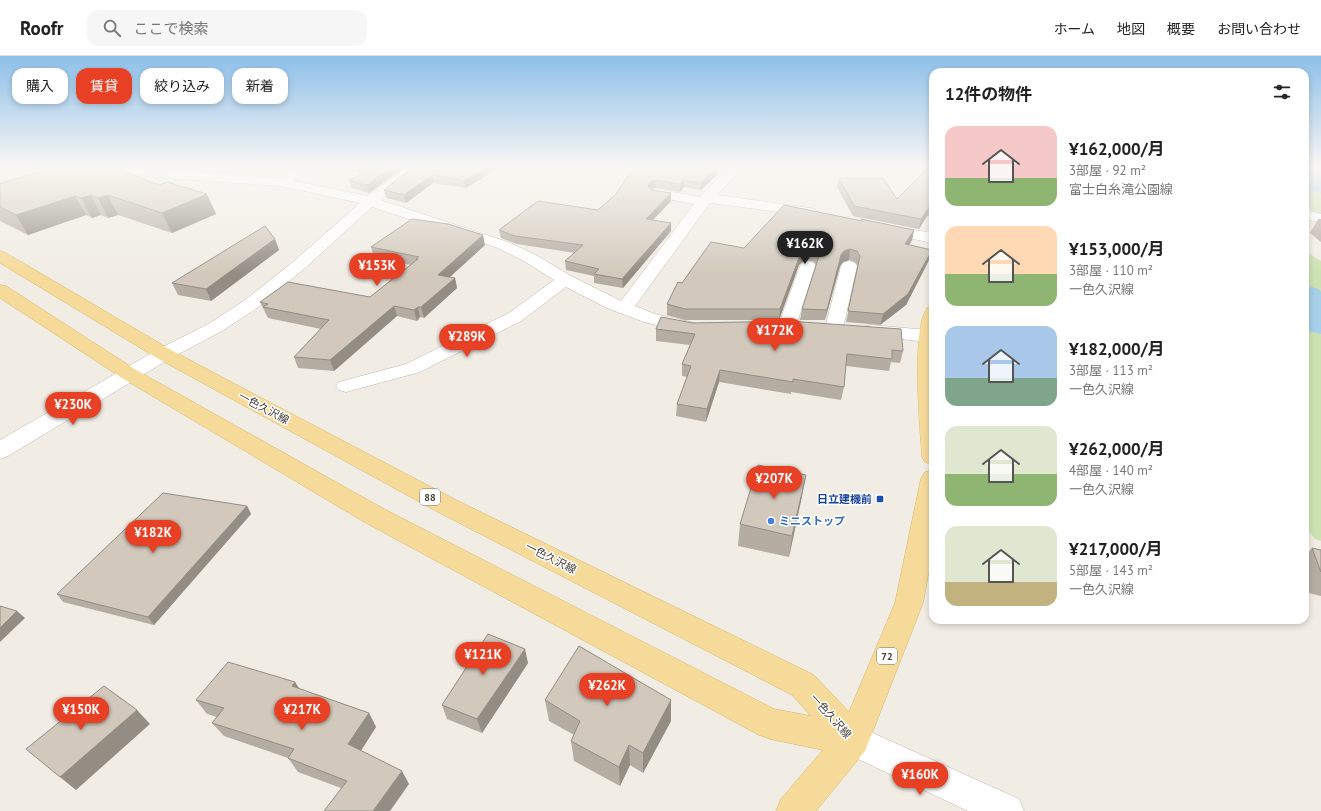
<!DOCTYPE html>
<html lang="ja">
<head>
<meta charset="utf-8">
<style>
  body { margin:0; font-family:"PT Sans","Noto Sans JP",sans-serif; background:#f6f6f6; color:#222; height:100vh; display:flex; flex-direction:column; font-size:15px; white-space:nowrap }
  * { box-sizing:border-box; margin:0 }
  p { font-size:13px; color:#767676 }
  .icon { flex:none; width:22px; height:22px; fill:none; stroke:currentColor; stroke-width:2; stroke-linecap:round; stroke-linejoin:round }
  .map { position:relative; flex:1; overflow:hidden }
  .drawer { position:absolute; left:929px; top:12px; width:380px; height:556px; display:flex; flex-direction:column; background:#fff; border-radius:12px; box-shadow:0 2px 6px #0003 }
  .drawer>* { flex:none }
  .hud { position:absolute; left:12px; top:12px; width:380px; height:36px; display:flex; gap:8px }
  .price { position:absolute; translate:-50% -34px; padding:0 9px; border-radius:14px; background:#e84025; color:#fff; font-size:13px; line-height:26px; filter:drop-shadow(0 1px 2px #0008) }
  .price::after { content:''; position:absolute; left:50%; top:24px; width:12px; height:9px; margin-left:-6px; background:inherit; clip-path:polygon(0 0,100% 0,50% 100%) }
  .price.current { background:#222; color:#fff }
  ul { padding:0; list-style:none }
  li { display:flex; align-items:center; gap:12px; height:100px; padding:0 16px }
  li span { display:grid; place-items:center; flex:none; width:112px; height:80px; border-radius:12px; color:#555 }
  li>.icon { margin-inline-start:auto }
  span .icon { width:48px; height:48px; fill:#fffc; stroke-width:1 }
  li b { font-size:17px }
  h2 { display:flex; justify-content:space-between; align-items:center; height:48px; padding:0 16px; font-size:17px }
  .chip { padding:0 14px; border-radius:12px; background:#fff; box-shadow:0 2px 6px #0003; font-size:14px; line-height:36px }
  .chip.current { background:#e84025; color:#fff }
  header { display:flex; align-items:center; gap:24px; box-sizing:border-box; height:56px; padding:0 20px; background:#fff; border-bottom:1px solid #e0e0e0 }
  header strong { font-size:19px }
  nav { display:flex; gap:22px; margin-inline-start:auto; font-size:14px }
  .search { width:280px; height:36px; background:#f6f6f6; display:flex; align-items:center; gap:10px; box-sizing:border-box; padding:0 14px; border-radius:12px; color:#767676; font-size:15px }
  .map>svg:first-child { display:block }
</style>
</head>
<body>
<header>
<strong>Roofr</strong>
<div class="search"><svg class="icon" aria-label="search" viewBox="0 0 24 24"><circle cx="10" cy="10" r="6"/><path d="M15 15l6 6"/></svg>ここで検索</div>
<nav><a>ホーム</a><a>地図</a><a>概要</a><a>お問い合わせ</a></nav>
</header>
<div class="map">
<svg width="1321" height="755" viewBox="0 0 1321 755">
  <rect width="100%" height="100%" fill="#f1ede5"/>
  <g fill="#cde2b1">
    <path d="M1321 112V158L1305 153V113Z"/>
    <path d="M1305 195 1321 205V485L1315 483 1305 470Z"/>
  </g>
  <path fill="#a6cfea" d="M1305 112H1321V137L1305 133Z"/>
  <g fill="none" stroke-linecap="round" stroke-linejoin="round">
    <path fill="#a6cfea" fill-rule="evenodd" d="M1305 229 1319 233 1321 236V278L1307 275 1305 272Z"/>
    <defs>
      <g id="minor">
        <path d="M116 112H148L279 122 297 112H314L294 125 368 140 406 112H421L380 144 508 186 536 199 571 220 621 245 694 148 651 140 649 137 651 134 656 133 700 141 719 121 720 112H732L733 122 717 139 810 152 815 153 817 156 815 159 810 160 710 147 635 250 655 258 695 267 698 271 695 275 689 277 644 266 607 252 566 231 521 265 420 316 346 336 339 334 336 330 339 326 406 308 509 257 554 224 524 205 498 192 372 151 305 212 257 252 222 275 171 302 8 400 0 403V384L157 294 210 267 245 244 293 206 360 147 281 130 151 121 122 116 117 115Z"/>
        <path d="M1305 154 1321 158V167L1305 163Z"/>
        <path d="M884 169 933 177V187L879 176 877 173 879 170Z"/>
        <path d="M808 205 814 207 816 210 796 270 793 274 787 275 781 274 778 270 800 210 802 207Z"/>
        <path d="M849 205 855 207 857 210 843 272 840 276 834 278 828 276 825 272 841 210 843 207Z"/>
        <path d="M871 269 928 274 933 276V284L928 286 864 279 862 275 864 271Z"/>
        <path d="M853 668 1019 743 1024 755H968L841 695 837 684 841 673Z"/>
      </g>
      <g id="major">
        <path d="M0 195 6 197 171 294 250 336 454 443 814 619 849 656 895 547 921 422 925 416 933 414V493L923 547 865 695 816 755H776L781 743 823 694 770 683 759 679 366 467 122 322 0 242V229L6 230 136 314 384 453 774 653 811 660 792 639 436 455 157 302 0 207Z"/>
        <path d="M933 251V409L925 406 922 401C920 371 911 274 927 252Z"/>
      </g>
    </defs>
    <use href="#minor" stroke="#bfb8ac" stroke-width="1"/>
    <use href="#major" stroke="#d9b76b" stroke-width="1"/>
    <path stroke="#bcb09b" stroke-width="1.5" stroke-dasharray="1.5 1.5" stroke-linecap="butt" d="M0 126 40 116"/>
    <use href="#minor" fill="#fff" fill-rule="evenodd"/>
    <use href="#major" fill="#f6da9a" fill-rule="evenodd"/>
  </g>
  <g fill="#b5ada2">
    <path d="M51 112 216 158 172 177 118 159 108 162 101 159 92 162 86 159 28 179 0 165V128Z"/>
    <path d="M356 112H403L369 137 352 132 349 124 364 118 357 116Z"/>
    <path d="M412 112 497 113 466 132 433 127 406 147 386 142 384 134Z"/>
    <path d="M633 112H718V118L701 134 684 131 680 136 656 132 650 133 671 137V145L653 164 671 175 623 232 594 227V220L566 214 565 205 575 197 517 188 501 182 499 174 598 154 616 138Z"/>
    <path d="M933 112V162L927 160 919 173 853 160 837 131 839 122 897 143Z"/>
    <path d="M861 163 914 174 912 184 909 189 932 194 929 204 906 249 880 269 846 266 858 210 855 206 849 204 843 206 840 210 825 264H800L802 253 816 209 814 206 808 204 802 206 799 209 779 264H685L667 259V248L682 227 744 192 861 165Z"/>
    <path d="M1318 163H1321V186L1310 177Z"/>
    <path d="M275 183 279 194 211 245 178 239 172 227Z"/>
    <path d="M485 189 450 221 455 222 457 232 424 262 420 261 417 265 397 260 334 315 298 312 294 301 321 273 268 262 260 246 370 241 411 209 374 201 371 191Z"/>
    <path d="M693 267 903 295 900 307 891 306 889 315 846 310 844 331 841 344 791 336V338L719 326 706 366 676 360 677 348 687 321 682 320V308L690 289 656 285V273Z"/>
    <path d="M802 440 789 501 738 490 740 468Z"/>
    <path d="M247 450 251 458 154 569 63 546 57 538Z"/>
    <path d="M1312 492 1321 494V540L1309 537 1305 525V500Z"/>
    <path d="M528 607 482 677 447 663 442 649Z"/>
    <path d="M295 626 299 633 369 657 376 671 361 695 409 728 341 732 298 716 288 702 224 680 212 667 217 661 207 658 196 644Z"/>
    <path d="M545 644H671V665L643 717 630 709 620 730 574 705 571 685 574 679 549 665Z"/>
  </g>
  <g fill="#938d84">
    <path d="M391 112H403L369 137 367 129Z"/>
    <path d="M485 112H497V113L466 132 464 125Z"/>
    <path d="M716 112H718V118L701 134V127Z"/>
    <path d="M432 119 433 127 406 147 404 139Z"/>
    <path d="M656 124V132L650 133 648 130 650 125Z"/>
    <path d="M684 124V131L680 136V128Z"/>
    <path d="M671 137V145L646 171V163Z"/>
    <path d="M207 138 216 158 172 177 162 157Z"/>
    <path d="M91 139 101 159 92 162 81 142Z"/>
    <path d="M108 139 118 159 108 162 98 142Z"/>
    <path d="M75 140 86 159 28 179 16 159Z"/>
    <path d="M930 150 927 160 919 173 921 163Z"/>
    <path d="M671 167V175L623 232 622 223Z"/>
    <path d="M914 174 912 184 903 199 905 188Z"/>
    <path d="M483 179 485 189 441 229 438 219Z"/>
    <path d="M275 183 279 194 211 245 206 233Z"/>
    <path d="M809 193 808 204 802 206 799 209 779 264 780 253 800 199 803 195Z"/>
    <path d="M850 193 849 204 843 206 840 210 825 264 827 254 841 199 844 195Z"/>
    <path d="M932 194 929 204 906 249 880 269 883 258Z"/>
    <path d="M455 222 457 232 424 262 421 251Z"/>
    <path d="M394 250 397 260 334 315 330 304Z"/>
    <path d="M418 251 420 261 417 265 414 254Z"/>
    <path d="M720 314 719 326 706 366 707 353Z"/>
    <path d="M806 419 802 440 789 501 792 480Z"/>
    <path d="M247 450 251 458 154 569 148 561Z"/>
    <path d="M17 555 25 562 0 586V572Z"/>
    <path d="M525 593 528 607 482 677 477 663Z"/>
    <path d="M295 626 304 640 292 630Z"/>
    <path d="M671 644V665L643 717V697Z"/>
    <path d="M137 654 150 668 76 734 60 721Z"/>
    <path d="M369 657 376 671 356 702 348 688Z"/>
    <path d="M629 689 630 709 620 730 619 711Z"/>
    <path d="M402 715 409 728 390 755H373Z"/>
  </g>
  <g fill="#d2c9bc" stroke="#938d84">
    <path d="M51 112H117L159 129 167 126 207 138 162 157 108 139 98 142 91 139 81 142 75 140 16 159 0 151V128Z"/>
    <path d="M369 112H391L367 129 349 124 373 114Z"/>
    <path d="M412 112H485L464 125 432 119 404 139 384 134Z"/>
    <path d="M633 112H716L701 127 684 124 680 128 656 124 650 125 648 130 651 134 671 137 646 163 671 167 622 223 594 218 599 213 565 205 583 189 515 180 499 174 538 145 598 154 616 138Z"/>
    <path d="M928 112H933V151L930 150 921 163 854 150 839 122H883L897 143Z"/>
    <path d="M784 149 862 165 861 163 914 174 905 188 932 194 908 238 883 258 848 255 860 200 857 195 850 193 844 195 841 199 827 254 802 253 819 200 816 195 809 193 803 195 800 199 780 253H685L667 248 678 226 682 227 711 186 744 192Z"/>
    <path d="M412 163 448 168 483 179 438 219 455 222 421 251H418L414 254 394 250 330 304 294 301 329 264 263 251 268 248 260 246 288 226 370 241 418 203H416L419 201 371 191Z"/>
    <path d="M265 170 275 183 206 233 172 227Z"/>
    <path d="M661 261 693 267 789 265 901 273 903 295 892 294V303L847 298 844 331 793 323V326L720 314 707 353 677 348 691 310 682 308 695 278 656 273Z"/>
    <path d="M758 409 806 419 792 480 740 468Z"/>
    <path d="M163 437 247 450 148 561 57 538Z"/>
    <path d="M1312 492 1321 494V516Z"/>
    <path d="M0 550 17 555 0 572Z"/>
    <path d="M488 578 525 593 477 663 442 649Z"/>
    <path d="M579 590 671 644 643 697 629 689 619 711 571 685 580 665 545 644Z"/>
    <path d="M228 606 295 626 292 630 369 657 348 688 402 715 373 755H324L347 725 288 702 294 693 212 667 224 652 196 644Z"/>
    <path d="M104 630 137 654 60 721 26 693Z"/>
  </g>
  <linearGradient id="sky" x2="0" y2="1"><stop stop-color="#8dbfe9"/><stop offset="0.51" stop-color="#f9f7f3"/><stop offset="1" stop-color="#f9f7f3" stop-opacity="0"/></linearGradient>
  <rect width="1321" height="218" fill="url(#sky)"/>
  <rect fill="#1a4fb4" stroke="#fff" stroke-width="1.5" x="876" y="439" width="8" height="8" rx="2"/>
  <circle fill="#3f7fe0" stroke="#fff" stroke-width="1.5" cx="771" cy="465" r="4"/>
  <g text-anchor="middle" dominant-baseline="central" stroke-width="3" stroke-linejoin="round" paint-order="stroke">
    <g fill="#fff" stroke="#7b7772" stroke-width="1">
      <rect x="420" y="433" width="20" height="16" rx="3"/>
      <rect x="877" y="592" width="20" height="16" rx="3"/>
    </g>
    <g font-size="10" font-weight="bold" fill="#433d35">
      <text x="430" y="441">88</text>
      <text x="887" y="600">72</text>
    </g>
    <g font-size="11" fill="#433d35" stroke="#fff">
      <text transform="translate(264 352) rotate(28)">一色久沢線</text>
      <text transform="translate(551 502) rotate(27)">一色久沢線</text>
      <text transform="translate(831 660) rotate(48)">一色久沢線</text>
    </g>
    <g font-size="11" font-weight="bold" fill="#164399" stroke="#fff" text-anchor="end">
      <text x="872" y="443">日立建機前</text>
    </g>
    <g font-size="11" font-weight="bold" fill="#366cbe" stroke="#fff" text-anchor="start">
      <text x="779" y="465">ミニストップ</text>
    </g>
  </g>
</svg>
<b class="price current" style="left:805px;top:209px">¥162K</b>
<b class="price" style="left:377px;top:231px">¥153K</b>
<b class="price" style="left:775px;top:296px">¥172K</b>
<b class="price" style="left:467px;top:302px">¥289K</b>
<b class="price" style="left:73px;top:370px">¥230K</b>
<b class="price" style="left:774px;top:444px">¥207K</b>
<b class="price" style="left:153px;top:498px">¥182K</b>
<b class="price" style="left:483px;top:620px">¥121K</b>
<b class="price" style="left:607px;top:651px">¥262K</b>
<b class="price" style="left:81px;top:675px">¥150K</b>
<b class="price" style="left:302px;top:675px">¥217K</b>
<b class="price" style="left:920px;top:740px">¥160K</b>
<div class="hud">
<a class="chip">購入</a>
<a class="chip current">賃貸</a>
<a class="chip">絞り込み</a>
<a class="chip">新着</a>
</div>
<section class="drawer">
<h2>12件の物件<svg class="icon" aria-label="filters" viewBox="0 0 24 24"><path d="M4 7h16M4 17h16"/><circle cx="9" cy="7" r="2"/><circle cx="15" cy="17" r="2"/></svg></h2>
<ul>
<li><span style="background:linear-gradient(#f6c9c9 65%,#8fb573 0)"><svg class="icon" aria-label="home" viewBox="0 0 24 24"><path d="M3 11l9-7 9 7M6 9v11h12V9"/></svg></span><div><b>¥162,000/月</b><p>3部屋 · 92 m²</p><p>富士白糸滝公園線</p></div></li>
<li><span style="background:linear-gradient(#ffd9b3 60%,#8fb573 0)"><svg class="icon" aria-label="home" viewBox="0 0 24 24"><path d="M3 11l9-7 9 7M6 9v11h12V9"/></svg></span><div><b>¥153,000/月</b><p>3部屋 · 110 m²</p><p>一色久沢線</p></div></li>
<li><span style="background:linear-gradient(#a9c7e8 65%,#7fa58c 0)"><svg class="icon" aria-label="home" viewBox="0 0 24 24"><path d="M3 11l9-7 9 7M6 9v11h12V9"/></svg></span><div><b>¥182,000/月</b><p>3部屋 · 113 m²</p><p>一色久沢線</p></div></li>
<li><span style="background:linear-gradient(#dfe7d0 60%,#8fb573 0)"><svg class="icon" aria-label="home" viewBox="0 0 24 24"><path d="M3 11l9-7 9 7M6 9v11h12V9"/></svg></span><div><b>¥262,000/月</b><p>4部屋 · 140 m²</p><p>一色久沢線</p></div></li>
<li><span style="background:linear-gradient(#dfe7d0 70%,#c2b280 0)"><svg class="icon" aria-label="home" viewBox="0 0 24 24"><path d="M3 11l9-7 9 7M6 9v11h12V9"/></svg></span><div><b>¥217,000/月</b><p>5部屋 · 143 m²</p><p>一色久沢線</p></div></li>
</ul>
</section>
</div>
</body>
</html>
